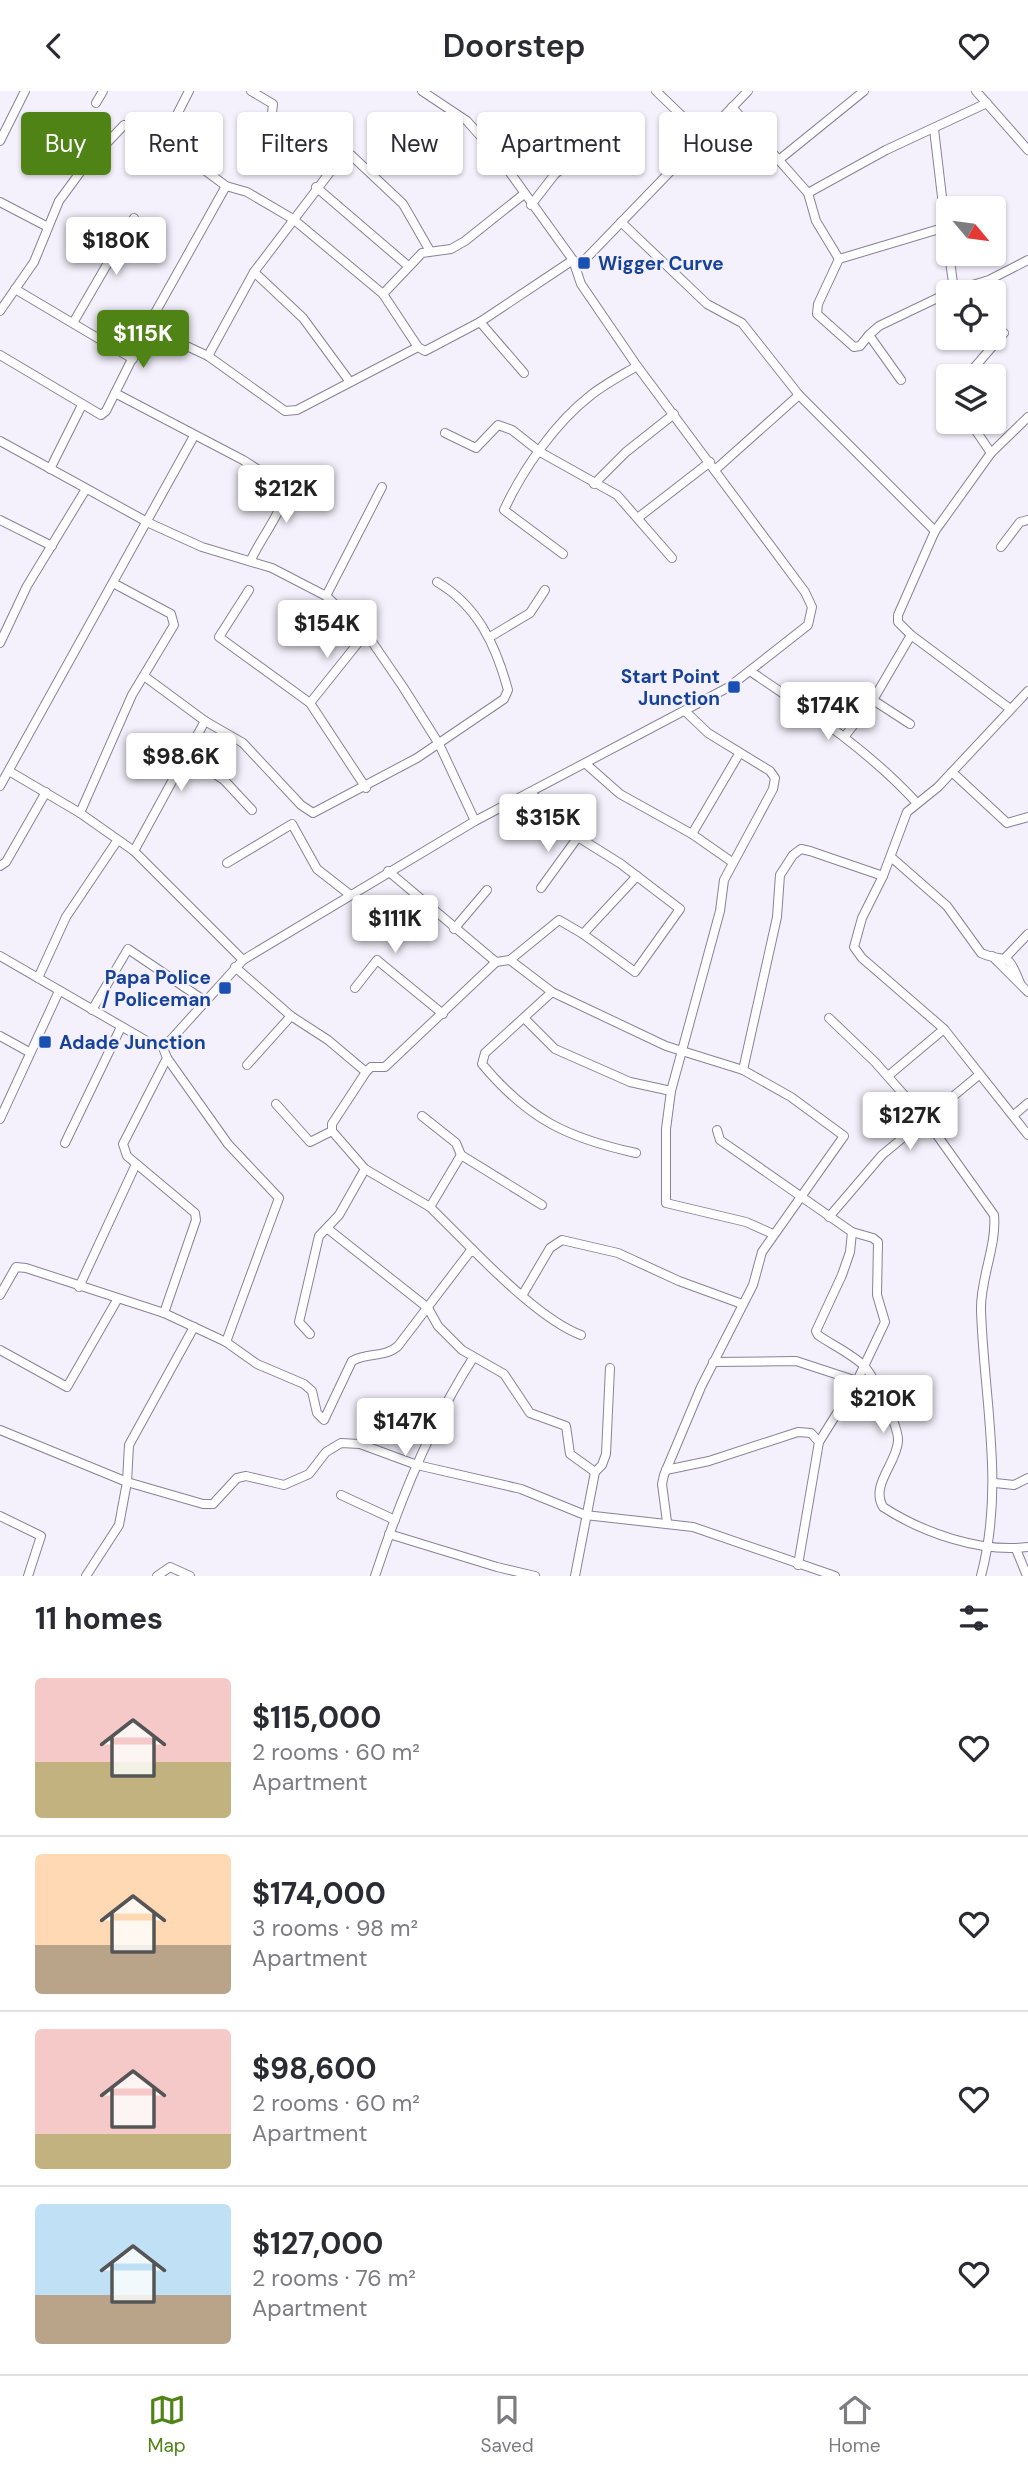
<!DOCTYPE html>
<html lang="en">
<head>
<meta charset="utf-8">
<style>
  body { margin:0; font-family:"DM Sans",sans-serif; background:#f2f2f3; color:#2b2b33; height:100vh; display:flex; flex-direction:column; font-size:26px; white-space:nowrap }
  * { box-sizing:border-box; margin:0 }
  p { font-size:23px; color:#7c7c81 }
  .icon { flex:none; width:38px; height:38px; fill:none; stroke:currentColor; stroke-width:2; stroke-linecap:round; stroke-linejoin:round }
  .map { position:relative; height:1485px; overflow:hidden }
  .panel { display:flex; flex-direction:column; background:#fff; flex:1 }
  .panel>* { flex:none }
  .hud { position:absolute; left:21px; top:21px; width:987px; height:63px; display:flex; gap:14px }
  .needle { width:46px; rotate:119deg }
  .controls { position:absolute; left:936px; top:105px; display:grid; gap:14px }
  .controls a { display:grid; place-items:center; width:70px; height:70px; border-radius:7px; background:#fff; box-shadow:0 2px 5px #0004; font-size:35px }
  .price { position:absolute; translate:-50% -60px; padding:0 16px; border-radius:7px; background:#fff; color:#222; font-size:23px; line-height:46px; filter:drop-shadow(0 2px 4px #0008) }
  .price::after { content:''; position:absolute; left:50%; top:42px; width:21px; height:16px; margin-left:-10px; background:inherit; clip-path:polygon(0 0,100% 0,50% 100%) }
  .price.current { background:#508316; color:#fff }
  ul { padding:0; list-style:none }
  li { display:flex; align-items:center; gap:21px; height:175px; padding:0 35px }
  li+li { border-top:2px solid #e1e1e2 }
  li span { display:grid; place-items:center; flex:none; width:196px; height:140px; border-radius:7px; color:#555 }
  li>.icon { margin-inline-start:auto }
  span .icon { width:84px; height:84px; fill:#fffc; stroke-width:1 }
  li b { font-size:30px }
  h2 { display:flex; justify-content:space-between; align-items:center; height:84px; padding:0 35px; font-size:30px }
  .tag { padding:0 24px; border-radius:7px; background:#fff; box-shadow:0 2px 5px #0004; font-size:24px; line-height:63px }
  .tag.current { background:#508316; color:#fff }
  header { display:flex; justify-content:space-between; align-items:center; height:91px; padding:0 35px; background:#fff; font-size:32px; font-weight:600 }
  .tab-bar { display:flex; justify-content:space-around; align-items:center; height:98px; border-top:2px solid #e1e1e2; background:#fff; font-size:19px; color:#7c7c81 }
  .tab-bar a { display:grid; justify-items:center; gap:4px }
  .tab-bar .current { color:#508316 }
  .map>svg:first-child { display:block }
</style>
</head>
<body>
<header><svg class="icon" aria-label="back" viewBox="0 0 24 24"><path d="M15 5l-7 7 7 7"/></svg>Doorstep<svg class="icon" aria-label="heart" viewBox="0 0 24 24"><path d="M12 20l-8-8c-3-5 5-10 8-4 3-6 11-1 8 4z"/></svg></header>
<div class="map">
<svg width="1028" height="1485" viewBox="0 0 1028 1485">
  <rect width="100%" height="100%" fill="#f4f1fc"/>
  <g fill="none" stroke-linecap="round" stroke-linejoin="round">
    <defs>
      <g id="minor">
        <path d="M251 0 273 13 272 22"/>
        <path d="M656 0 703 45"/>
        <path d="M976 0 1028 59"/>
        <path d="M96 12 103 0"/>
        <path d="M732 16 808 102 816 130 839 168"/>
        <path d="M934 38 948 157"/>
        <path d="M164 49 189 0"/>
        <path d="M0 50 25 0"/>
        <path d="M780 68 864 0"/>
        <path d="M316 96 407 174"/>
        <path d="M808 102 886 59 987 12"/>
        <path d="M0 111 46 135"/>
        <path d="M531 114 555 83 605 43 619 26"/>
        <path d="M621 131 707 213 742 232 799 304 935 440"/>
        <path d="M949 163 954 199"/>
        <path d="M576 178 748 0"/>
        <path d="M254 181 303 227 350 291"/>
        <path d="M15 198 133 268"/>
        <path d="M949 201 989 189 1028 169"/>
        <path d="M383 203 422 162 451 158 465 150 524 103"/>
        <path d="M0 220 34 171 59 110 84 76 124 34 143 38 164 49 226 95 247 101 293 128 383 203 418 256 425 260 480 231 573 169"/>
        <path d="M480 231 524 282"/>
        <path d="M73 232 134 127"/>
        <path d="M148 237 208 265 285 320 297 319 418 256"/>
        <path d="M869 244 860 255 854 256 817 223 818 213 839 168 946 136"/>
        <path d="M0 264 101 324 106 320 155 222 226 95"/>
        <path d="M208 265 254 181 343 64H351L403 113 430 160"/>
        <path d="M967 285 1004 242"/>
        <path d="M901 289 869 244 879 235 948 202"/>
        <path d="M115 302 243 369 284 395C289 413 259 449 251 469"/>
        <path d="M970 331 991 362"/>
        <path d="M445 342 476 357 498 334 512 339 540 361 617 404 672 467"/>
        <path d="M0 350 149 432 202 456 272 477 326 505 366 542 403 596 439 653 475 730"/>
        <path d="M50 378 82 314"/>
        <path d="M715 379 799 304"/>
        <path d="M594 393 626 361 674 323"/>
        <path d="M639 426 710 371"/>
        <path d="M0 429 52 455"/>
        <path d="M1001 456 1020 431 1028 429"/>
        <path d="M563 463 504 419C523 378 555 332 591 304 605 293 622 284 637 275"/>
        <path d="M249 499 219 546 310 612 366 697"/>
        <path d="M326 505 382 396"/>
        <path d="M490 546 530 522 545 499"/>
        <path d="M0 552 27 495 86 398"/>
        <path d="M750 580C809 620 867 658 916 711"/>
        <path d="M144 585 205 630 243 652 301 714 313 722 417 667 504 608 508 599C496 555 478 515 437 491"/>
        <path d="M1028 600 938 696 907 721 883 785 862 827 854 856 862 867 944 938 1028 1044"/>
        <path d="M873 609 910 633"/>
        <path d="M310 612 366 542"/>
        <path d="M1009 617 911 544 898 531V524L935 440 991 362 1028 326"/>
        <path d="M685 620 708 642 770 680 775 687 773 698 724 789 720 820 671 1000 666 1038V1112L746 1131 773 1143"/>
        <path d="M845 645 873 609 911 544"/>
        <path d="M191 653 201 658 207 678 224 689 252 719"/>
        <path d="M586 673 620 703 692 743 732 771"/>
        <path d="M9 680 80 722 134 760 243 869"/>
        <path d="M952 681 1007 732 1028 726"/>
        <path d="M0 695 194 345"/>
        <path d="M531 702 578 746 621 773 680 818 635 881 583 843"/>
        <path d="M80 722 132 604 174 534 171 523 113 492"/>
        <path d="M692 743 739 663"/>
        <path d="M134 760 205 630"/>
        <path d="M891 766 947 815 981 862C1007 874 1006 856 1020 892"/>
        <path d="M227 772 292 733 317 778 349 803"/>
        <path d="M0 775 6 771 46 701"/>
        <path d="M388 780 496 871"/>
        <path d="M541 797 578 746"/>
        <path d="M454 838 487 799"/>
        <path d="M0 865 152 953H167L243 869 475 730 729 596 808 534 812 516 805 501 637 275 581 193 573 169 498 65 467 30 422 0"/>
        <path d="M992 865 1028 901"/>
        <path d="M1006 866 1028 843"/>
        <path d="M510 869 552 901 666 955 743 979 791 1006 844 1045 762 1161 753 1194 701 1296 664 1384 662 1393 667 1431"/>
        <path d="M235 876 291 925 247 974"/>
        <path d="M38 887 66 826 117 750"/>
        <path d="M355 897 377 869 443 923"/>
        <path d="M552 901 485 962 482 973C528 1028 567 1047 636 1062"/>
        <path d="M92 919 128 858 205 910"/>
        <path d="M291 925 328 949 366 981"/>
        <path d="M829 927 875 971 927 1030 994 1124C997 1155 980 1188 981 1219 984 1310 1005 1395 981 1485"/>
        <path d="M525 928 555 958 630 991 671 1000"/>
        <path d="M0 945 29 961"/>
        <path d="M162 954 167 967 123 1053 127 1065 195 1122 196 1129 164 1222"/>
        <path d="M167 967 228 1053 279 1107 226 1251"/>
        <path d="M743 979 777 826 780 784 793 764 801 758 810 760 883 785"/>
        <path d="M888 985 944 938"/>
        <path d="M276 1013 310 1051 332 1040V1033L366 981 371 976H385L496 871 510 869 559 829 583 843 637 785"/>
        <path d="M1014 1024 1028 1012"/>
        <path d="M422 1025 456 1052 461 1064 430 1116"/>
        <path d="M0 1028 59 900"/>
        <path d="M717 1039 720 1049 852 1141 850 1161 842 1184 816 1240 818 1244C832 1254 852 1263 864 1275 874 1285 899 1336 898 1350 897 1372 870 1394 883 1416 923 1442 981 1462 1028 1456"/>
        <path d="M332 1040 365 1078 430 1116 472 1158"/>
        <path d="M65 1052 121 936"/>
        <path d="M461 1064 542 1114"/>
        <path d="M829 1126 882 1064 979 984"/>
        <path d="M328 1138 428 1217 438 1235 462 1259 504 1283 530 1322 566 1335 570 1363 595 1381"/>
        <path d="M79 1196 136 1073"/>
        <path d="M523 1203 550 1157 562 1149 618 1162 679 1190 742 1213"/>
        <path d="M0 1204 16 1176 26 1177 164 1222 226 1251 257 1273 304 1293 312 1300 317 1322 324 1329 352 1270C367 1261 385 1267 398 1255L472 1158C499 1185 546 1231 581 1244"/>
        <path d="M310 1243 299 1231 319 1145 339 1124 365 1078"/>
        <path d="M0 1259 67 1296 117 1209"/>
        <path d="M713 1271 796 1270 857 1290"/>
        <path d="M0 1339 127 1391 203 1413H213L237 1387 246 1385 284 1394 309 1383 326 1361 341 1352 360 1353 417 1374 521 1398 585 1424 693 1436 835 1485"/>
        <path d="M666 1379 709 1370 798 1341 811 1342 819 1351"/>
        <path d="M995 1392 1014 1394 1028 1387"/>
        <path d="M341 1404 395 1429"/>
        <path d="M0 1425 41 1445 28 1485"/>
        <path d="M389 1443 497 1476 535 1485"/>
        <path d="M1016 1458 1027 1485"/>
        <path d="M798 1474 819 1351 857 1290 885 1231 877 1204 878 1151 873 1147 852 1141"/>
        <path d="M86 1485 119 1434 127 1391 129 1354 194 1236"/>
        <path d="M157 1485 170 1476 190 1485"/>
        <path d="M375 1485C400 1409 430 1334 473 1267"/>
        <path d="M575 1485 595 1381 602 1374 606 1363 610 1277"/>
      </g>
    </defs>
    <use href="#minor" stroke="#88829a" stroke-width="10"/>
    <use href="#minor" stroke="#fff" stroke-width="8"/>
  </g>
  <g fill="#1a4fb4" stroke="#f4f1fc" stroke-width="2.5">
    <rect x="577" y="165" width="14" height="14" rx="3.5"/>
    <rect x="727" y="589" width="14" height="14" rx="3.5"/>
    <rect x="218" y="890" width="14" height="14" rx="3.5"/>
    <rect x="38" y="944" width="14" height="14" rx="3.5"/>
  </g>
  <g text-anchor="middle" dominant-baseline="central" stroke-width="5" stroke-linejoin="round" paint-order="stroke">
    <g font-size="19" font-weight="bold" fill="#164399" stroke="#f4f1fc" text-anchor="start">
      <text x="598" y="172">Wigger Curve</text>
      <text x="720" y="585" text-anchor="end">Start Point<tspan x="720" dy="22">Junction</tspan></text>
      <text x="211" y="886" text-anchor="end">Papa Police<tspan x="211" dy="22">/ Policeman</tspan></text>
      <text x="59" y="951">Adade Junction</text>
    </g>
  </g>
</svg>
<div class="controls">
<a><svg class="needle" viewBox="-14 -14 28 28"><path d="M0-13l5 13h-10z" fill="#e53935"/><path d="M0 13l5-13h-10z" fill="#7c7c81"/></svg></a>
<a><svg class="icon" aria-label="locate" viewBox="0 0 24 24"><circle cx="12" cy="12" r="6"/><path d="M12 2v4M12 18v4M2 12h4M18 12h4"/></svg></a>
<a><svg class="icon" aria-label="layers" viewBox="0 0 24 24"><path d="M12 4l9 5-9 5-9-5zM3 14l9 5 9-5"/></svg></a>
</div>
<b class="price" style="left:116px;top:186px">$180K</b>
<b class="price current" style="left:143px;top:279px">$115K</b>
<b class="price" style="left:286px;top:434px">$212K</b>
<b class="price" style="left:327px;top:569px">$154K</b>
<b class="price" style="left:828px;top:651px">$174K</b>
<b class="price" style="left:181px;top:702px">$98.6K</b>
<b class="price" style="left:548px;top:763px">$315K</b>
<b class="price" style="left:395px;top:864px">$111K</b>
<b class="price" style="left:910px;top:1061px">$127K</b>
<b class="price" style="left:883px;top:1344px">$210K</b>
<b class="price" style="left:405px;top:1367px">$147K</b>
<div class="hud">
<a class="tag current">Buy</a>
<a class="tag">Rent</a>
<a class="tag">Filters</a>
<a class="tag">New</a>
<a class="tag">Apartment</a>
<a class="tag">House</a>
</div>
</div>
<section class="panel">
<h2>11 homes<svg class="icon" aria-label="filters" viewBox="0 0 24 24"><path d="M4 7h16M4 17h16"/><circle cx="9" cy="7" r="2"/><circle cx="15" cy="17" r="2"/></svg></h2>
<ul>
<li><span style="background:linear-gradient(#f6c9c9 60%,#c2b280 0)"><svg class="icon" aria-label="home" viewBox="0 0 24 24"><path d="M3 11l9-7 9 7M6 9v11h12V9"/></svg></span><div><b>$115,000</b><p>2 rooms · 60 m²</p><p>Apartment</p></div><svg class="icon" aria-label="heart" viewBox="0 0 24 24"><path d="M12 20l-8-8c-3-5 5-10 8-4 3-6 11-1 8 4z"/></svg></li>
<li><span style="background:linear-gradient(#ffd9b3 65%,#b9a48a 0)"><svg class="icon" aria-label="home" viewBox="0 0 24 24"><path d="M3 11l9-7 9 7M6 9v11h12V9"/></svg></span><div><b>$174,000</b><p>3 rooms · 98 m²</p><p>Apartment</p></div><svg class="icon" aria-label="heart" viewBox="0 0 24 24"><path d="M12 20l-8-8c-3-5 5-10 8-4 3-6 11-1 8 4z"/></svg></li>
<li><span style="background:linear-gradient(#f6c9c9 75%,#c2b280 0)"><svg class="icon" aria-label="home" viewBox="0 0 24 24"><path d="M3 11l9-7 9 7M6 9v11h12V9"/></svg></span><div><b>$98,600</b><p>2 rooms · 60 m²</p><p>Apartment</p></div><svg class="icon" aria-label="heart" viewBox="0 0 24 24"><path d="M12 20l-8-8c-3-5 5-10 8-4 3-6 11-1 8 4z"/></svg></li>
<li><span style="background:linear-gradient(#bfe0f5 65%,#b9a48a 0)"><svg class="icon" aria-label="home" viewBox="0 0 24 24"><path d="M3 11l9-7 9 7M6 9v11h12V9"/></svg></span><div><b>$127,000</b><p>2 rooms · 76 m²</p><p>Apartment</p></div><svg class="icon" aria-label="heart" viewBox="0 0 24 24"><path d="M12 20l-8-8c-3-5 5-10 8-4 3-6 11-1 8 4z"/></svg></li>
</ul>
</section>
<nav class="tab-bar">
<a class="current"><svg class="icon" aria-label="map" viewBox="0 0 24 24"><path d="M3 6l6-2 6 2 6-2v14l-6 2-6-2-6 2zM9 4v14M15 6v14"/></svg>Map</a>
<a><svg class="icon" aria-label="saved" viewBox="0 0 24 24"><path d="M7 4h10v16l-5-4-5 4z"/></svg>Saved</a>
<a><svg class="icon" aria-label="home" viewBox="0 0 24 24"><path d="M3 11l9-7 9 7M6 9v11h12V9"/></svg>Home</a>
</nav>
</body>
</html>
